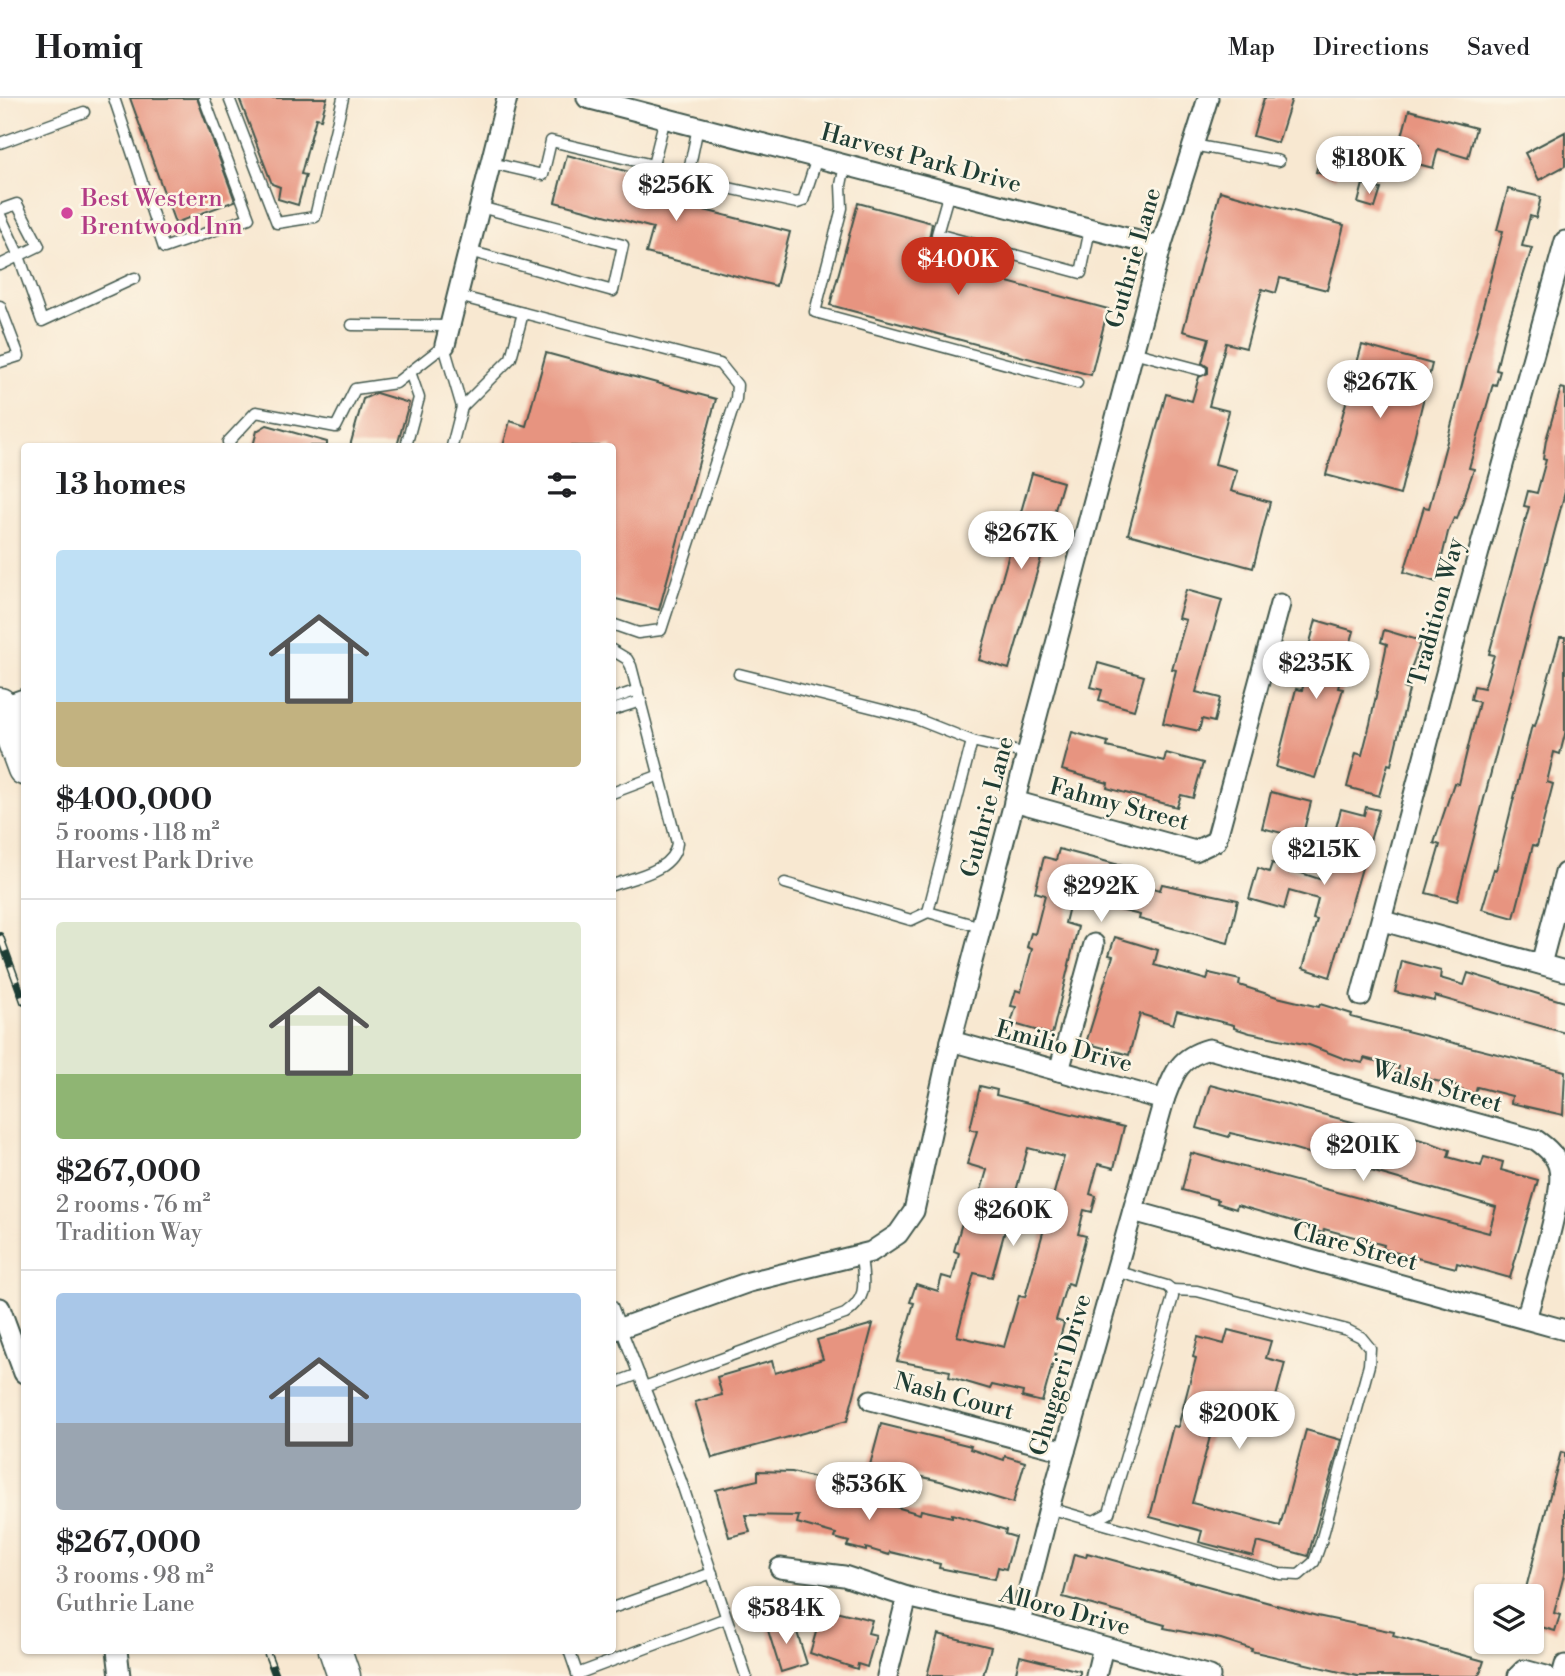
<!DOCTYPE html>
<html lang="en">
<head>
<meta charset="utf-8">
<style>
  body { margin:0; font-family:"Libre Bodoni",serif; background:#f6f6f6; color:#202124; height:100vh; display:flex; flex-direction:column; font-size:26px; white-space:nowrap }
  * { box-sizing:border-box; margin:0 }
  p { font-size:23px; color:#757577 }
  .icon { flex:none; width:38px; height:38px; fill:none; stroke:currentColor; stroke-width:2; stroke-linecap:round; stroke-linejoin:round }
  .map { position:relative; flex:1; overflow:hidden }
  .drawer { position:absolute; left:21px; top:345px; width:595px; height:1211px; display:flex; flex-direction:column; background:#fff; border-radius:7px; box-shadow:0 2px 5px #0004 }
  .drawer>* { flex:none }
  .buttons { position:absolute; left:1474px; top:1486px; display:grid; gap:14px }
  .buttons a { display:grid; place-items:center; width:70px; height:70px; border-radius:7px; background:#fff; box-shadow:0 2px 5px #0004; font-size:35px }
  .price { position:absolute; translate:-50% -60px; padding:0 16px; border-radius:24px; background:#fff; color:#222; font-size:23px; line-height:46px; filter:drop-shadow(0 2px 4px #0008) }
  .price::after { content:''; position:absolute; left:50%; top:42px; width:21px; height:16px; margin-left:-10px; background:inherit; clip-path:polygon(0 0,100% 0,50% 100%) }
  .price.current { background:#c8321e; color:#fff }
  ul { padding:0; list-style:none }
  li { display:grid; align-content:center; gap:14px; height:371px; padding:0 35px }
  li+li { border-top:2px solid #e0e0e0 }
  li span { display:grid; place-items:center; height:217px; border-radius:7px; color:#555 }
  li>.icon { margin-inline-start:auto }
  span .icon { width:126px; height:126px; fill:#fffc; stroke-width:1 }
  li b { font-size:30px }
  h2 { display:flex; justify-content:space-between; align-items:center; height:84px; padding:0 35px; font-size:30px }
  header { display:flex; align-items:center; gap:42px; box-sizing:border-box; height:98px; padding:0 35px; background:#fff; border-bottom:2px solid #e0e0e0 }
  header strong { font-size:33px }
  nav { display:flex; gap:38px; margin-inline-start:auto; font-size:24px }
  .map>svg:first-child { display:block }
</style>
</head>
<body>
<header>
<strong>Homiq</strong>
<nav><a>Map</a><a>Directions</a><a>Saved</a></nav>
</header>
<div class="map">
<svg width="1565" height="1578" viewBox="0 0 1565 1578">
  <rect width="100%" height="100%" fill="#fcf5e5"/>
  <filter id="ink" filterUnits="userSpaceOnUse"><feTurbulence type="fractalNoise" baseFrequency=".0143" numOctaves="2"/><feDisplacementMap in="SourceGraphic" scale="14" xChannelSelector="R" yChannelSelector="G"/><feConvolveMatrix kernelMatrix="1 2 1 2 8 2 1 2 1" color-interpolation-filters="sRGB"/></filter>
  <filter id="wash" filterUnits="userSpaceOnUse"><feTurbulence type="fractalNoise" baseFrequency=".00686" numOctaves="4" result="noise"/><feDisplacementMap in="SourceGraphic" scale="28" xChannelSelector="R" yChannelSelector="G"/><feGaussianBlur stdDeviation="1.57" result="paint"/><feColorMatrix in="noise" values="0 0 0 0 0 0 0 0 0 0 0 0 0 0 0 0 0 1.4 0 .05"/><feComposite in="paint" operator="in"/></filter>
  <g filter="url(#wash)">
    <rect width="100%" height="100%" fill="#f8e8d1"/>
    <g id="blocks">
      <g fill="#e79480" fill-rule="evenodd">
        <path d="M130 0H197L235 103 175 125Z"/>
        <path d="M239 0H327L321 21 316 20 301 76 306 77 298 107 278 101 280 89 272 86Z"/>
        <path d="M1264 0H1292L1278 45 1253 38Z"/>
        <path d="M1409 12 1476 30 1468 60 1438 51 1433 70 1414 65 1419 46 1401 42Z"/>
        <path d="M1565 34V68L1539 82 1525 55Z"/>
        <path d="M1324 45 1343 50 1335 80 1316 74Z"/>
        <path d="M567 57 658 82 654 99 790 134 776 188 646 155 653 130 555 104Z"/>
        <path d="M1363 86 1381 91 1375 110 1358 105Z"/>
        <path d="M1508 91 1541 99 1536 120 1530 118 1522 148 1532 150 1504 238 1496 272 1500 273 1496 287 1493 286 1469 370 1474 371 1457 421 1454 420 1448 434 1436 484 1404 474 1424 409 1429 410 1438 377 1503 133 1497 132Z"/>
        <path d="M1220 93 1344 127 1327 192 1280 180 1276 195 1262 191 1246 250 1226 245 1209 308 1229 313 1215 366 1237 372 1231 393 1270 404 1253 470 1128 436 1166 296 1192 303 1199 279 1208 275V269L1202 265 1209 240 1183 233Z"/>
        <path d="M858 105 932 125 925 162 1108 211 1091 277 830 207Z"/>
        <path d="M1362 247 1432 266 1400 397 1326 377Z"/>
        <path d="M546 255 716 301 659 512 612 500V348H503L510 323 526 328Z"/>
        <path d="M1561 290 1565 291V394L1457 803 1426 795 1440 747 1434 745 1454 685 1459 686 1479 604 1471 601 1474 588 1484 590 1494 557 1489 556 1529 409 1524 408 1528 393 1537 395 1546 362 1543 361 1546 342Z"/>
        <path d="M376 295 409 305 397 348H350L363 301Z"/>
        <path d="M267 327 327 344V348H253L257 333Z"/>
        <path d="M1032 375 1063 384 1009 571 979 562Z"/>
        <path d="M1186 492 1222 502 1196 594 1220 600 1214 624 1202 621 1199 633 1163 625 1176 572 1172 571 1186 522 1178 520Z"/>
        <path d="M1316 522 1354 533 1338 590 1343 591 1315 680 1276 669 1296 591 1302 592 1312 560 1306 559Z"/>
        <path d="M1384 532 1421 543 1404 590 1409 592 1391 667 1388 666 1379 698 1347 689 1356 655 1362 657 1370 626 1387 546 1381 544Z"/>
        <path d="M1560 539H1565V636L1560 656 1554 654 1547 684 1553 686 1537 748 1533 747 1514 820 1482 811 1494 771 1496 772 1532 627 1535 628Z"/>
        <path d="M1098 565 1144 578 1134 612 1099 602 1102 592 1091 589Z"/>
        <path d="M1072 634 1108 644 1107 649 1164 663 1166 655 1203 665 1193 700 1181 697 1177 709 1107 690 1108 685 1062 672Z"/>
        <path d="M1271 694 1311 704 1302 740 1262 730Z"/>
        <path d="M1366 709 1379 712 1330 879 1303 870 1317 822 1313 821 1318 801 1289 793 1284 811 1249 801 1258 770 1269 774 1272 765 1322 782 1341 711 1364 717Z"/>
        <path d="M1059 751 1123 768 1122 774 1131 777 1130 784 1160 792 1162 786 1238 802 1228 845 1139 821 1140 817 1071 800 1065 825 1078 829 1052 937 1011 925 1016 909 1011 908 1016 892 1021 894 1032 851 1027 849 1031 835 1035 836 1045 797 1035 794 1044 759 1056 762Z"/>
        <path d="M1115 839 1158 852 1154 867 1207 882 1209 875 1240 882 1239 887 1277 899 1319 909 1320 906 1352 916 1351 919 1565 973 1563 1017 1511 1005 1512 998 1477 989 1475 996 1457 991 1458 988 1397 974 1399 969 1364 960 1363 965 1345 961 1309 947 1250 935 1234 930V927L1177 913 1173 926 1140 916 1129 957 1086 945 1113 858 1109 857Z"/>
        <path d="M1402 863 1441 873 1440 880 1464 887 1468 875 1565 904V935L1435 898 1434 903 1395 894Z"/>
        <path d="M1210 987 1429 1044 1450 1052 1448 1059 1481 1068 1484 1059 1503 1064 1501 1072 1538 1082 1510 1180 1457 1165 1456 1170 1417 1160 1383 1151 1384 1147 1324 1131 1323 1135 1306 1130V1127L1237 1107 1236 1111 1217 1105 1218 1102 1182 1092 1191 1055 1489 1135 1496 1109 1274 1045 1230 1035 1229 1039 1197 1030Z"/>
        <path d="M980 988 997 992 996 997 1124 1029 1114 1070 1098 1066 1090 1096 1096 1098 1092 1114 1084 1112 1078 1136 1086 1138 1073 1187 1067 1185 1056 1222 1064 1225 1042 1304 1022 1299 1023 1294 992 1287 990 1291 949 1279 950 1273 897 1263 914 1205 910 1204 916 1186 938 1193 942 1178 952 1181 959 1155 954 1153 967 1107 976 1110 987 1072 967 1066 977 1033 970 1031ZM1028 1050 1064 1059 1025 1199 1019 1198 1004 1249 957 1238 974 1175 992 1179Z"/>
        <path d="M873 1226 847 1323 712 1360 695 1304 722 1297 717 1279 772 1263 775 1275 823 1261 817 1242Z"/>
        <path d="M1228 1232 1271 1243 1266 1260 1285 1265 1274 1306 1255 1301 1253 1307 1241 1304 1236 1322 1216 1317 1192 1405 1280 1428 1306 1332 1341 1342 1308 1458 1257 1444 1253 1458 1199 1444 1202 1433 1150 1419 1173 1328 1178 1329 1196 1260 1193 1259 1198 1239 1224 1246Z"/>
        <path d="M881 1326 971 1348 970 1351 1004 1362 1005 1358 1025 1364 1013 1405 940 1383 870 1367Z"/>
        <path d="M1561 1354 1565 1355V1473L1554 1515 1560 1517 1555 1533 1531 1526V1498H1524Z"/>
        <path d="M758 1373 792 1374 881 1397 879 1404 920 1416 921 1412 952 1419V1416L1006 1432 1005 1436 1015 1439 1006 1471 998 1469 995 1481 939 1470 940 1466 890 1454 889 1457 866 1450V1453L847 1448 849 1444 835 1440 836 1436 797 1425 799 1418 745 1417 750 1434 729 1439 716 1392 758 1382Z"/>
        <path d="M1087 1455 1317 1518 1394 1534 1393 1538 1484 1563 1479 1578H1357L1251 1553 1252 1551 1221 1541 1164 1530 1165 1527 1063 1499 1074 1456 1086 1459Z"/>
        <path d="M823 1510 872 1522 868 1535 876 1537 867 1569 858 1566 857 1571 810 1555Z"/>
        <path d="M783 1521 787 1533 796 1531 807 1566 781 1574 766 1526Z"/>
        <path d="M938 1536 991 1549 983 1578H927Z"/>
        <path d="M1020 1558 1080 1573V1578H1015Z"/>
      </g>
    </g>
  </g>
  <g filter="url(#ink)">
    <use href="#blocks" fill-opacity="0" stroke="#40574c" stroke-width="2"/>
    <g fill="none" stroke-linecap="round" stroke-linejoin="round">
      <defs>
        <g id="service">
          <path d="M114 0 164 150 249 120 204 0"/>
          <path d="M229 0 277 125 315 119 343 0"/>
          <path d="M698 29 688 77 692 82 797 105 803 103 817 60"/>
          <path d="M0 45 84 14"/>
          <path d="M1193 47 1279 63"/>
          <path d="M491 65 543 77 551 43 653 67 665 20"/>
          <path d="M845 67 841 87 842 110 815 214 1077 285"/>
          <path d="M949 94 937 136 1081 175 1090 131"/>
          <path d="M0 112 17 106 39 148 0 167"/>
          <path d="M0 117 19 158 42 223 135 180"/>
          <path d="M469 153 613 193 623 147 480 109"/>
          <path d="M458 198 720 266 737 287 736 301 661 532 638 535 612 526"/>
          <path d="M0 208 19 258 0 264"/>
          <path d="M352 227 450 228"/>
          <path d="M444 248 462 309 511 260 523 215"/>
          <path d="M1133 254 1201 272"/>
          <path d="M230 348 228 344 256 314 336 329 355 291 396 285 445 247"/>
          <path d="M406 348 419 300 410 274"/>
          <path d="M452 348 462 309"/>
          <path d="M612 552 627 561 631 568 677 745C674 773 635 779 612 787"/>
          <path d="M739 576 914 620 972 643"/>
          <path d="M612 601 638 592"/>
          <path d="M612 612 641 603"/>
          <path d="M612 695 660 677"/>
          <path d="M785 785 911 822 928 814"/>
          <path d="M981 829 928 814 972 643 1027 656"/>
          <path d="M612 1208 681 1383 746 1578"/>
          <path d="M612 1286 639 1276"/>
          <path d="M644 1289 845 1216C870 1199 863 1183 861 1157"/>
          <path d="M1049 1410 1094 1423 1109 1415 1173 1199 1172 1192 1167 1188 1116 1173"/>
          <path d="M1094 1423 1280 1476 1299 1477 1314 1464 1321 1444 1369 1267 1370 1250 1361 1239 1347 1232 1197 1193 1172 1192"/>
          <path d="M612 1510 712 1475"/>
          <path d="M569 1552 578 1578"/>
          <path d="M577 1576 726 1520"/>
        </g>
        <g id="minor">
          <path d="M587 0 1161 149"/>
          <path d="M445 247 507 0"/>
          <path d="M1 609 24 601"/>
          <path d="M1014 703 1195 753 1216 743 1280 506"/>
          <path d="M1383 823 1565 873"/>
          <path d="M1541 866 1565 775"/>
          <path d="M1361 898 1459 526 1565 143"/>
          <path d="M951 943 1164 1002"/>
          <path d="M1059 973 1094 846"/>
          <path d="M1133 1113 1565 1232"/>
          <path d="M0 1210 24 1275"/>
          <path d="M612 1233 749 1184 871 1154 898 1136 914 1113 951 943 1161 149 1208 0"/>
          <path d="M871 1302 1065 1353"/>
          <path d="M780 1470 844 1478 907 1499 1020 1525 1210 1578"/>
          <path d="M1020 1525 1049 1410 1164 1002C1174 974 1180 959 1209 951L1536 1042C1546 1049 1557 1058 1559 1071 1565 1096 1534 1191 1526 1221"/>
          <path d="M117 1552 120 1578"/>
          <path d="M887 1578 907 1499"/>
          <path d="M1096 1578 1103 1549"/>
          <path d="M1518 1578 1524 1572 1546 1578"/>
          <path d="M1562 1578 1565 1567"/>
        </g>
        <g id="primary">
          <path d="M0 606 24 671"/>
          <path d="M335 1552 344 1578"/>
        </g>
      </defs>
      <use href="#service" stroke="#40574c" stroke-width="13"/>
      <use href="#minor" stroke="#40574c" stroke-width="23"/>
      <use href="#primary" stroke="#40574c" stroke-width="35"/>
      <use href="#service" stroke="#fff" stroke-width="10"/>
      <use href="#minor" stroke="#fff" stroke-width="19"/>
      <use href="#primary" stroke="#fff" stroke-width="32"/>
      <defs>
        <g id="rail">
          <path d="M0 838 24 904"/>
          <path d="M266 1552 276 1578"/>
        </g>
      </defs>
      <use href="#rail" stroke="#1f3d34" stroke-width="8"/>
      <use href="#rail" stroke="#fcf5e5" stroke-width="5" stroke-dasharray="16" stroke-linecap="butt"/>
    </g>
  </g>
  <circle fill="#d1479c" stroke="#fcf5e5" stroke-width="2.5" cx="67" cy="115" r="7"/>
  <g text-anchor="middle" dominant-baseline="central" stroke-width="5" stroke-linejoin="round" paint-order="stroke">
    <g font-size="24" fill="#1f3d34" stroke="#fcf5e5">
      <text transform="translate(921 61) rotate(15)">Harvest Park Drive</text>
      <text transform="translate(1134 160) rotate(-74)">Guthrie Lane</text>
      <text transform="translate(1437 514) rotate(-75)">Tradition Way</text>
      <text transform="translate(1119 707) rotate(15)">Fahmy Street</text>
      <text transform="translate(988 709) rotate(-75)">Guthrie Lane</text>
      <text transform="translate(1064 949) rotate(15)">Emilio Drive</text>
      <text transform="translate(1437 989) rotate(16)">Walsh Street</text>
      <text transform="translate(1355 1149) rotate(15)">Clare Street</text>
      <text transform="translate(1061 1277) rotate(-74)">Ghuggeri Drive</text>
      <text transform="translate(954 1299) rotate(15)">Nash Court</text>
      <text transform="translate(1065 1513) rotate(15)">Alloro Drive</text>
    </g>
    <g font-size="24" fill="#b23c85" stroke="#fcf5e5" text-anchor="start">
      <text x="81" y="101">Best Western<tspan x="81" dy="28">Brentwood Inn</tspan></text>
    </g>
  </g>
</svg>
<div class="buttons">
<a><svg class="icon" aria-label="layers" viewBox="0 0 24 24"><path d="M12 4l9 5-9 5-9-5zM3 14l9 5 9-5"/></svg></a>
</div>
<b class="price" style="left:1369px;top:98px">$180K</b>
<b class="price" style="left:676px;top:125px">$256K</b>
<b class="price current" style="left:958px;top:199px">$400K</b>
<b class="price" style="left:1380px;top:322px">$267K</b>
<b class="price" style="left:1021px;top:473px">$267K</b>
<b class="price" style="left:1316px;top:603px">$235K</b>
<b class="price" style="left:1324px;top:789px">$215K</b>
<b class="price" style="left:1101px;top:826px">$292K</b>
<b class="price" style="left:1363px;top:1085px">$201K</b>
<b class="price" style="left:1013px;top:1150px">$260K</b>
<b class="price" style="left:1239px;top:1353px">$200K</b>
<b class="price" style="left:869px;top:1424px">$536K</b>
<b class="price" style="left:786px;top:1548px">$584K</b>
<section class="drawer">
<h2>13 homes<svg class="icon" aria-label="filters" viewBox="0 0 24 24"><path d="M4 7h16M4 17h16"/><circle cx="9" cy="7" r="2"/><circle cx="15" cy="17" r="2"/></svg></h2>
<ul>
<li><span style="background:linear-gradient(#bfe0f5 70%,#c2b280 0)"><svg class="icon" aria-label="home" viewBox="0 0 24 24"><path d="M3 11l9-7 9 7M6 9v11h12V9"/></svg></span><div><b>$400,000</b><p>5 rooms · 118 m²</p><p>Harvest Park Drive</p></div></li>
<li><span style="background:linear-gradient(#dfe7d0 70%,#8fb573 0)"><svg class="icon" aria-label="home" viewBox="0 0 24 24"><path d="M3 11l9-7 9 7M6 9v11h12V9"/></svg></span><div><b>$267,000</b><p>2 rooms · 76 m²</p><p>Tradition Way</p></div></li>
<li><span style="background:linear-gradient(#a9c7e8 60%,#9aa5b1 0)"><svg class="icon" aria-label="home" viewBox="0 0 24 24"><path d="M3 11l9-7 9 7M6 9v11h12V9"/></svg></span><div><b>$267,000</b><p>3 rooms · 98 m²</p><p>Guthrie Lane</p></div></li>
</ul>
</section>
</div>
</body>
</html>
